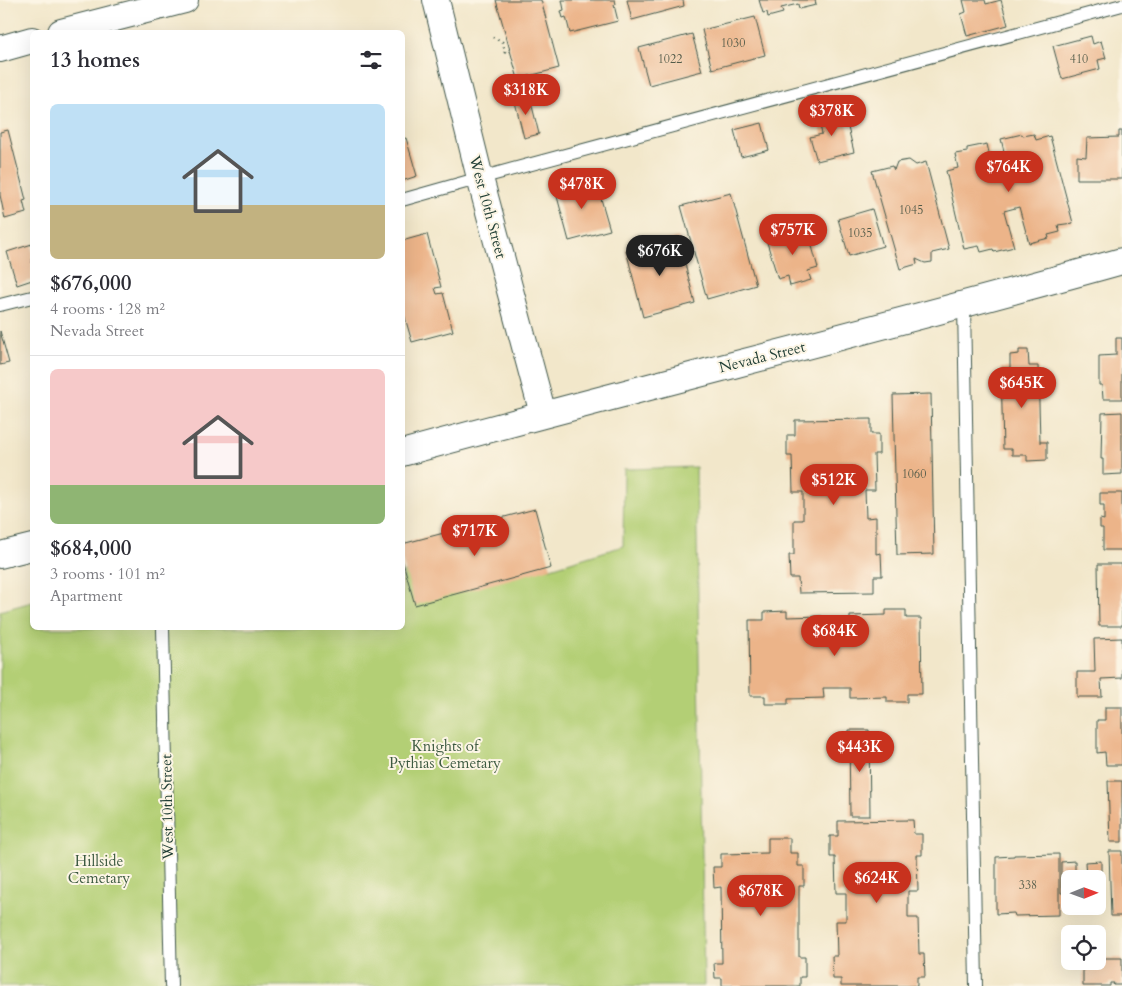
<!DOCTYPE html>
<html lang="en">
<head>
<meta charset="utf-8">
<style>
  body { margin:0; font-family:Cardo,serif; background:#f2f2f3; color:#2b2b33; height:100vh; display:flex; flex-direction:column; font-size:19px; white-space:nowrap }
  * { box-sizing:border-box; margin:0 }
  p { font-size:16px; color:#7c7c81 }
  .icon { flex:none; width:28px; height:28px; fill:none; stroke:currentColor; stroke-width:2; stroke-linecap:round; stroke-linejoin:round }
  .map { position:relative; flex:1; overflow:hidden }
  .side { position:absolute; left:30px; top:30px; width:375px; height:600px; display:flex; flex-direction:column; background:#fff; border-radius:8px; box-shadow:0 5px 20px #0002 }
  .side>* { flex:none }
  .needle { width:32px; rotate:89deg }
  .controls { position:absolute; left:1061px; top:870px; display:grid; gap:10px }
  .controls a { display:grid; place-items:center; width:45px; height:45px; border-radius:8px; background:#fff; box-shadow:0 5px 20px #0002; font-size:25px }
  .price { position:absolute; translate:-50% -42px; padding:0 11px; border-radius:18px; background:#c8321e; color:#fff; font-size:16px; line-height:32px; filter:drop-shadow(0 1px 2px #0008) }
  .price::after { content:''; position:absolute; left:50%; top:30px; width:15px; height:11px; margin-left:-8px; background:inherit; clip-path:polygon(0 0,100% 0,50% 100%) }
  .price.selected { background:#222; color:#fff }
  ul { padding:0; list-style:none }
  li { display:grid; align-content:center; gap:10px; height:265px; padding:0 20px }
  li+li { border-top:1px solid #e1e1e2 }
  li span { display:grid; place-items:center; height:155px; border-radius:8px; color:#555 }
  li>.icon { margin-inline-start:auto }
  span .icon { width:90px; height:90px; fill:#fffc; stroke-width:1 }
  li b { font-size:21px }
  h2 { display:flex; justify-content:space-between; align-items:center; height:60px; padding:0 20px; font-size:21px }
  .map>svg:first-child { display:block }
</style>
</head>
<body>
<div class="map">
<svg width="1122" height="986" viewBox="0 0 1122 986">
  <rect width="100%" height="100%" fill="#fcf5e5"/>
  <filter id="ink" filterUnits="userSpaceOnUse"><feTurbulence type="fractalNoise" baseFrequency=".02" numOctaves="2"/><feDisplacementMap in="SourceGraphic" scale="10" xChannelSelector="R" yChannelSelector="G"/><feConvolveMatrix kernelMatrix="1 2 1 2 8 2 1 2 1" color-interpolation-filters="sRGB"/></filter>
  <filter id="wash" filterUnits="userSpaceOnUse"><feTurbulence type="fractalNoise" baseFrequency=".0096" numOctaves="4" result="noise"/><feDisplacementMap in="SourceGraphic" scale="20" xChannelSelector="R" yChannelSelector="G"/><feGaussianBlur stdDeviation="1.12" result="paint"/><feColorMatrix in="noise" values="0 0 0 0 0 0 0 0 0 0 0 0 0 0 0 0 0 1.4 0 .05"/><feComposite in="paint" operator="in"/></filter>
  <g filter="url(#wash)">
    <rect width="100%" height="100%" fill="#f2e7ca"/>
    <path fill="#b3cf75" stroke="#698654" d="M696 467 704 986H0V611L32 602V628H402L403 572 551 568 623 546 624 469Z"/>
    <g id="blocks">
      <g fill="#ecb489">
        <path d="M496 0H541L559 68 518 79Z"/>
        <path d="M562 0H615L616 4 614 5 618 21 570 33 566 17 563 18 561 11 564 10Z"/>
        <path d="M627 0H683L684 6 632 20Z"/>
        <path d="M759 0H815L816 5 799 9 798 4 781 8 783 13 768 17 767 12 763 13Z"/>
        <path d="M963 0H985L986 4 1001 0 1008 25 967 36 961 14 966 12Z"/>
        <path d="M755 17 765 55 712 69 702 30Z"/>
        <path d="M692 34 702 71 649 85 639 48Z"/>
        <path d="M1091 36 1093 44 1101 41 1106 58 1098 60 1100 69 1062 79 1053 46Z"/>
        <path d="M529 94 539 134 524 138 514 98Z"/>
        <path d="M844 111 854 152 817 161 810 137 822 134 818 117Z"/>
        <path d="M762 123 769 150 741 157 734 130Z"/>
        <path d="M8 130 26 200 23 201 26 213 5 219 0 195V132Z"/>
        <path d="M1119 131H1122V179H1077V156L1086 157 1087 138 1119 137Z"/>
        <path d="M1022 134 1023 136 1034 134 1036 140 1050 136 1073 223 1058 225 1060 232 1048 235 1049 238 1029 243 1019 207 1004 211 1014 247 994 252 993 249 981 252 979 246 964 249 946 171 958 168 955 154 967 152V148L987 144 995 180 1010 176 1001 139Z"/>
        <path d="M406 138 417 176 402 181V139Z"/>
        <path d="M909 160 916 165 926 162 949 249 932 253V262L925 263 916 259 917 264 900 269 872 171 892 166 894 170 897 162Z"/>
        <path d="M595 178 610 230 569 241 555 189Z"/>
        <path d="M731 193 756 285 707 299 681 206Z"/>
        <path d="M872 209 883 246 849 256 838 219Z"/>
        <path d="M807 228 818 268 808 271 811 280 790 286 788 276 778 279 766 239Z"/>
        <path d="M427 234 441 287 435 288 437 294 443 293 453 331 412 342 402 307V241Z"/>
        <path d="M678 237 695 303 643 317 626 250Z"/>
        <path d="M32 244V280L17 285 7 252Z"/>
        <path d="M0 331 9 363 0 365Z"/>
        <path d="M1116 338H1122V399H1103L1102 385H1099V356L1116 355Z"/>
        <path d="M1019 350H1028L1029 366H1038L1040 442H1047V460L1027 461V455H1012V449H1003L1001 368H1010V355L1019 354Z"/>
        <path d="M931 394 934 554 897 555 893 395Z"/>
        <path d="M1122 412V474L1103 475V459H1101L1102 413Z"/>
        <path d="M871 419V434H879V454H874L875 490H865L866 518 876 517V554L881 553 882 576H874V592L799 593 798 578H790L789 555H794V520H803V492H793L792 456H787V435H795V420Z"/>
        <path d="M1100 493H1122V550H1103V528H1100V519L1104 520V505H1100Z"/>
        <path d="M535 509 551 568 415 605 402 559V544Z"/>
        <path d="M1098 564H1122V626H1099Z"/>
        <path d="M886 610H906V618H921L922 694H907V702H887V697L850 698V688H823L824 698 788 699V704H765V696H750L749 620H764V612L787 611V617L822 616V626H850V616L886 615Z"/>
        <path d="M1122 638V678L1101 679 1102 697H1077V672H1095L1094 639Z"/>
        <path d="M1105 707H1122V765H1106L1105 752 1097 753V720H1105Z"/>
        <path d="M849 730H869L870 816H850Z"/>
        <path d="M1108 781H1122V842H1110Z"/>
        <path d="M913 820 914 834H922V855H917L918 891H908V918H918L919 954H924L925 977H917V986H841V979H833L832 956H837L836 921H846V893H836L835 857H830V836H838V821Z"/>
        <path d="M768 838H790V853H798V866H804V886H799V957H805V977H800V986H722V978H715L714 963H722L721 887 714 888 713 867H721V854L768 853Z"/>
        <path d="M1109 851H1122V916H1111Z"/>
        <path d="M1059 854V915L1015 916 1014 913 996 914V857L1014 856V855Z"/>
        <path d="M1075 861V879H1070V893H1061V862Z"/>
        <path d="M1101 861V875L1086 876 1085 862Z"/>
        <path d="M1098 958H1122V985H1113L1114 983H1110V986H1083V961H1098Z"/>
      </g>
    </g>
  </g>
  <g filter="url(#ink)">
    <use href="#blocks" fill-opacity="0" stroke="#3f564a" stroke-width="1"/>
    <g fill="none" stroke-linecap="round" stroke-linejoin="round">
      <defs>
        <g id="service">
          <path d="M402 200 480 178 1122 5"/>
          <path d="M0 305 32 297"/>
          <path d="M964 305 976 986"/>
          <path d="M163 628 171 986"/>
        </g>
        <g id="minor">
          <path d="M436 0 480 178 543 414"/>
          <path d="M61 32 185 0"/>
          <path d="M0 49 32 40"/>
          <path d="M402 453C642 387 883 328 1122 261"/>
          <path d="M0 555 32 547"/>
        </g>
      </defs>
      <use href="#service" stroke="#3f564a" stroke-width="14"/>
      <use href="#minor" stroke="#3f564a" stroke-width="28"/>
      <path stroke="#3f564a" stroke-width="3" stroke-dasharray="1 4" stroke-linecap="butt" d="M493 37 502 42 505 52 510 50"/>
      <use href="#service" stroke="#fff" stroke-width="12"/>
      <use href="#minor" stroke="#fff" stroke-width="26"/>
    </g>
  </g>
  <g text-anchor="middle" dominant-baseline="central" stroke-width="4" stroke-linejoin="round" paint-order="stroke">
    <g font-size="12" fill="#525b49">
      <text x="733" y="43">1030</text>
      <text x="670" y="59">1022</text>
      <text x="1079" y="59">410</text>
      <text x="911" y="210">1045</text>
      <text x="860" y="233">1035</text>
      <text x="914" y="474">1060</text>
      <text x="1028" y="885">338</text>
    </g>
    <g font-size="15" fill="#1f3d34" stroke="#fcf5e5">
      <text transform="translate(488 207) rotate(75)">West 10th Street</text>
      <text transform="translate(762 357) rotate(-14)">Nevada Street</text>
      <text transform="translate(167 807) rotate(-91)">West 10th Street</text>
    </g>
    <g font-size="15" fill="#3d5a41" stroke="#fcf5e5">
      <text x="445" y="746">Knights of<tspan x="445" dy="17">Pythias Cemetary</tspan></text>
      <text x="99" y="861">Hillside<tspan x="99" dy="17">Cemetary</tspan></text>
    </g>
  </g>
</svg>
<div class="controls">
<a><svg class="needle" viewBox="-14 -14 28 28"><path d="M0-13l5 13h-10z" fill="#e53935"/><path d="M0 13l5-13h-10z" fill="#7c7c81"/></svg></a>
<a><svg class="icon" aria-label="locate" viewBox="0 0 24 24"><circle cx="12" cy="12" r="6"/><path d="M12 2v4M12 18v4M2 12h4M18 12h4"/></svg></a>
</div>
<b class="price" style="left:526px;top:116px">$318K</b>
<b class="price" style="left:832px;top:137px">$378K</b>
<b class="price" style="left:1009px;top:193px">$764K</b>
<b class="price" style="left:582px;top:210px">$478K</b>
<b class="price" style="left:793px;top:256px">$757K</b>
<b class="price selected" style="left:660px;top:277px">$676K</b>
<b class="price" style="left:1022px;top:409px">$645K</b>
<b class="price" style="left:834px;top:506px">$512K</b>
<b class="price" style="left:475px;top:557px">$717K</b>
<b class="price" style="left:835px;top:657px">$684K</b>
<b class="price" style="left:860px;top:773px">$443K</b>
<b class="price" style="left:877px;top:904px">$624K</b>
<b class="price" style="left:761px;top:917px">$678K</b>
<section class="side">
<h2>13 homes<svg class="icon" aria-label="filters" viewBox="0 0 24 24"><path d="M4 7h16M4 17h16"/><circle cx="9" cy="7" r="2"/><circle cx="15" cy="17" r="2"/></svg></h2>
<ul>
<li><span style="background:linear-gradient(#bfe0f5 65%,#c2b280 0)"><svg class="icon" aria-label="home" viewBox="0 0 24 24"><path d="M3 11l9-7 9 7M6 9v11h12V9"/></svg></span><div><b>$676,000</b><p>4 rooms · 128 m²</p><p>Nevada Street</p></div></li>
<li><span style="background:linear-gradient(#f6c9c9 75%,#8fb573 0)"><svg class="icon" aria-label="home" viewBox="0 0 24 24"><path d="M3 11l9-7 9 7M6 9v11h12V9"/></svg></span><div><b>$684,000</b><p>3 rooms · 101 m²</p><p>Apartment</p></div></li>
</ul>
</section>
</div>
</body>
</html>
